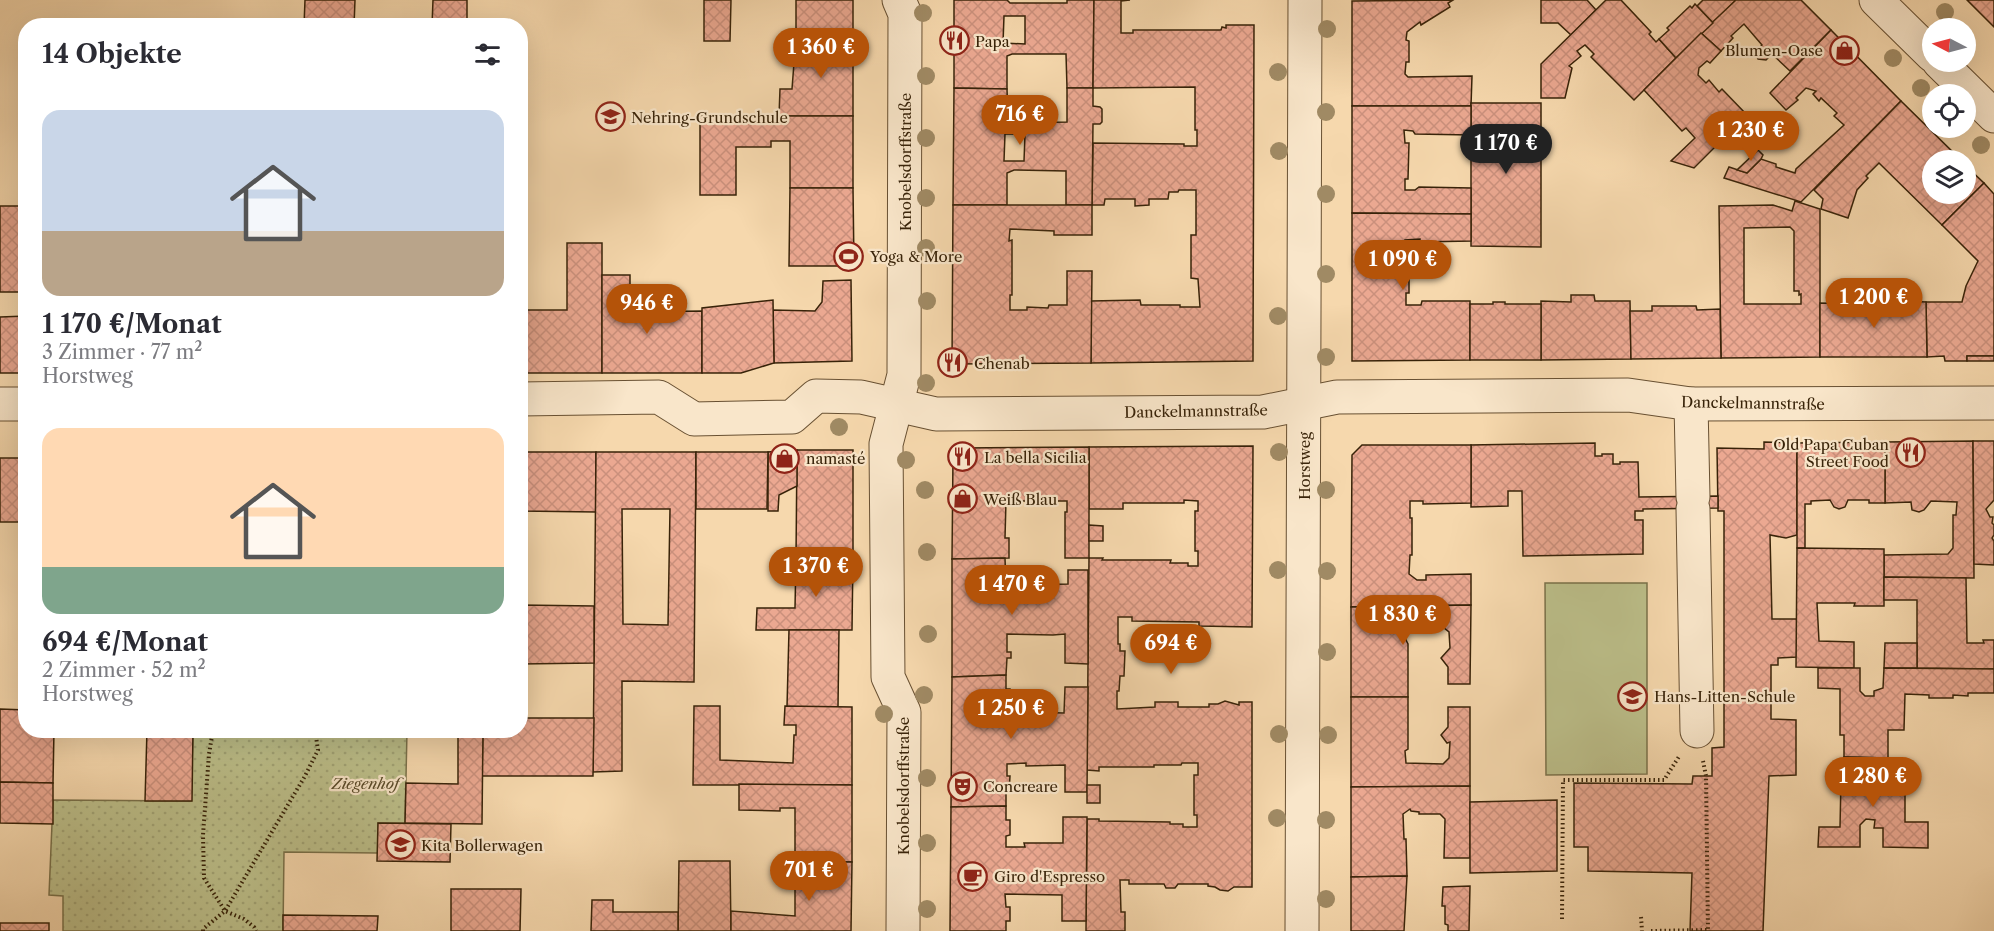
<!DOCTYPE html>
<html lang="de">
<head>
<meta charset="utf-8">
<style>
  body { margin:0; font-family:"Libre Caslon Text",serif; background:#f7f7f7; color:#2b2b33; height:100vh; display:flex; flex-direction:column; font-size:22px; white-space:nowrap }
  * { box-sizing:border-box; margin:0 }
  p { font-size:20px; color:#7c7c81 }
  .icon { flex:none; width:33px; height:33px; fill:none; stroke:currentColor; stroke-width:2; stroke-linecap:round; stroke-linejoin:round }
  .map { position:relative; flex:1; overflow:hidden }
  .panel { position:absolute; left:18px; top:18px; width:510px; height:720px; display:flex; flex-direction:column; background:#fff; border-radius:24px; box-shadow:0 6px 24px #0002 }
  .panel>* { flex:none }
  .needle { width:39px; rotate:276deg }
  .fabs { position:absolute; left:1922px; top:18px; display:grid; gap:12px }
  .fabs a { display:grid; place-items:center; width:54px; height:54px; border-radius:50%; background:#fff; box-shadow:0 6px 24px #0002; font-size:30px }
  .price { position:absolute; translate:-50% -51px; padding:0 14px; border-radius:21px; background:#b45309; color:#fff; font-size:20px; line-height:39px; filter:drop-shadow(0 2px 3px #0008) }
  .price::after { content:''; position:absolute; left:50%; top:36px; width:18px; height:14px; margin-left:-9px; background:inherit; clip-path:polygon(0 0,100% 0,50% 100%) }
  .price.on { background:#222; color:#fff }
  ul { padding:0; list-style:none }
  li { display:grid; align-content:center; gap:12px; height:318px; padding:0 24px }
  li span { display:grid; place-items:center; height:186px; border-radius:18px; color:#555 }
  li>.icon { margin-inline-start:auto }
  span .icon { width:108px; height:108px; fill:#fffc; stroke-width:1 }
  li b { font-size:26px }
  h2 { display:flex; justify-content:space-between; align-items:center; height:72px; padding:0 24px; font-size:26px }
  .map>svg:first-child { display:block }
</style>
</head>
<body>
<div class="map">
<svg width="1994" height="931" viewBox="0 0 1994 931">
  <defs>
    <pattern id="green-dots" width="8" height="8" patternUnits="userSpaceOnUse" patternTransform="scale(1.5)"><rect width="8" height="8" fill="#bcbf8a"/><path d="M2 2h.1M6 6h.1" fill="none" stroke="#a2a476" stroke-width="1.8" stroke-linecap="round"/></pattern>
    <pattern id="building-cross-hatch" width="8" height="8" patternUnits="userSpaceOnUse" patternTransform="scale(1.5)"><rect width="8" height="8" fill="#eba891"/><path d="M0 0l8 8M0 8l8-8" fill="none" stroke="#ca907c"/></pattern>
  </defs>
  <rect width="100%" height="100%" fill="#f6d8ad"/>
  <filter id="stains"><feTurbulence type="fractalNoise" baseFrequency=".00333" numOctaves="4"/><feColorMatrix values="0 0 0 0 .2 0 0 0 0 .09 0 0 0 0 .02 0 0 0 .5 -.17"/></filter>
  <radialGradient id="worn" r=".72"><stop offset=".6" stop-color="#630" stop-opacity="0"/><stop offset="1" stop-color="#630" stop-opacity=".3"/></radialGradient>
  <path fill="url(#green-dots)" stroke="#7a714a" stroke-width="1.5" d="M193 731H407L405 823H378V853L284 852 283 931H63V896L49 895 53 800 191 801Z"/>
  <path fill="#bcbf8a" stroke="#7a714a" stroke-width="1.5" d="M1545 583H1647V774L1546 775Z"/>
  <g fill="url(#building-cross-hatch)" stroke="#382309" stroke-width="1.5" fill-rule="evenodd">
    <path d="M305 0H355L354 26H304Z"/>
    <path d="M433 0H467V26H432Z"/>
    <path d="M704 0H731L730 41H704Z"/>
    <rect x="796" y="0" width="57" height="37"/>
    <path d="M954 0H1007L1010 3H1067V0H1094L1093 88H1067L1066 54H1012L1007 56V89L954 88ZM1004 16H1025V44L1003 43Z"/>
    <path d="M1094 0H1130L1121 1V33H1133V30H1221L1222 27 1226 28V25H1254L1253 361 1091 363V301L1140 300 1141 305H1180V307H1200L1198 279 1191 278V235H1196V190H1179L1178 192H1169L1168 199H1149V205L1135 206V199H1105L1104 205H1092L1093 143 1184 144V146H1197V130H1195V87L1093 88Z"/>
    <path d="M1453 0 1448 3 1450 7 1421 25 1420 22 1407 32 1406 40 1409 41V62H1406L1405 74 1408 77 1472 76 1471 106H1352V1Z"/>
    <path d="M1541 0H1587L1596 10 1571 35 1558 23H1541Z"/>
    <path d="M1606 0H1621L1651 32 1649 34 1656 42 1659 39 1676 58 1634 100 1591 57 1594 54 1585 45 1577 51 1581 56 1569 66 1572 68 1565 98H1541V64Z"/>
    <path d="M1703 0H1736L1713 23 1697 6Z"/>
    <path d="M1736 0H1801L1831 30 1790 71 1772 54 1766 60 1758 59 1756 55 1757 50 1762 45 1744 24 1731 36 1733 38 1721 51 1701 33Z"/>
    <path d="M1967 0H1994V27Z"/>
    <path d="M1695 4 1713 23 1676 58 1659 39 1669 30 1667 28 1690 6 1692 8Z"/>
    <path d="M1831 30 1901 101 1801 202 1724 178 1729 167 1747 173 1761 159 1776 164V167L1795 173 1796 169 1844 125 1834 116 1837 113 1821 98 1819 101 1813 94 1816 91 1806 88 1796 98 1798 100 1786 110 1770 93Z"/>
    <path d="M1701 33 1721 51 1710 63 1707 61 1699 68 1698 75 1706 83 1709 80 1719 92 1722 89 1747 115 1694 168 1671 161 1695 138 1686 128 1682 131 1644 90Z"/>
    <path d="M796 37H853V116H779L780 89H792Z"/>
    <path d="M954 88 1007 89 1008 119 1015 123 1067 122V88H1093V106L1100 107 1102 109V122L1100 124H1093L1092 205H1066V171L1014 170 1007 173V205H953ZM1005 134H1025L1024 161H1004Z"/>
    <path d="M1901 101 1961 160H1932V194H1965V165L1984 183 1942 225 1879 163 1866 176 1868 178 1857 190 1848 218 1821 209 1823 199 1814 190Z"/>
    <path d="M1471 103H1541V247L1471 246Z"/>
    <path d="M1352 106H1471V135L1415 134 1413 131 1404 130 1405 143H1409L1408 179H1405V190H1415L1419 187 1471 188V214L1352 213Z"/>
    <path d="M700 116H853V188H790V141H771V147H736V195H700Z"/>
    <path d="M1758 150 1763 155 1761 159 1747 173 1737 170Z"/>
    <path d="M1984 183 1994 194V356H1967V361H1945L1944 356 1927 357 1926 302H1962L1966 286 1978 261 1942 225Z"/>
    <path d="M790 188H853L854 266H789Z"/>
    <path d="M1795 201 1820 209V357L1721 358 1719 206 1773 205 1792 211ZM1790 227 1794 231V291H1799V295L1801 294V304H1744V228Z"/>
    <path d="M953 205H1092V235H1054V231L1010 229 1009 241 1012 240V295H1010V310H1027V307L1048 308 1049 305H1067V271H1092L1091 363 952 364Z"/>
    <rect x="0" y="206" width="26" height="86"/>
    <path d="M1352 213 1471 214V241L1420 242V239L1405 240 1406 249 1409 250V293H1406V305H1421L1422 301H1470V360L1352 361Z"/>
    <path d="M567 243H602V373H520V310H567Z"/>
    <path d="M602 275H630V312L702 311V373H602Z"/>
    <path d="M851 280 852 361 774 363 773 310 815 311 822 302 823 281Z"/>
    <path d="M1571 295H1594L1595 301H1630L1631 359 1541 360V301L1571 302Z"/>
    <path d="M773 300 774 363 741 373H702V308Z"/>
    <path d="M1855 300H1895V304H1905L1906 301 1926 302 1927 357H1820V303L1855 304Z"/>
    <path d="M1493 302H1505V304H1541V360H1470V304H1493Z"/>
    <path d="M1652 306H1696L1697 310 1720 309 1721 358 1631 359 1630 311H1652Z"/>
    <path d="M26 316V373H0V317Z"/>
    <rect x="1967" y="356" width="27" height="5"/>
    <path d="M1973 441 1974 578 1884 577V555L1948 554 1953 548V515H1956L1957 502 1931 501 1924 510 1919 512 1912 510 1911 502 1885 503V442Z"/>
    <path d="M1973 441H1994V500L1986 509 1990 517H1993L1992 523 1994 525V535L1992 538 1994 541V565L1974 564Z"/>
    <path d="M1764 442 1797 443V535L1786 538 1770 535 1772 619H1797V657L1778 658V665H1771V719L1796 720V775L1769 776 1763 931H1690L1692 873 1588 871V847H1574V783L1692 784 1693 776H1712V748L1724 747V511H1718L1717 448 1764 449Z"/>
    <path d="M1885 442V503H1869V500H1848L1845 507 1839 509 1834 507 1830 500 1811 501V504H1805V548H1797V443Z"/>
    <path d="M1595 443V456H1602V454H1613V464H1620V462H1638L1639 497 1718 496V508L1643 509V511H1635V520H1643V554L1523 556 1522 491H1508V506L1471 507V445Z"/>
    <path d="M1362 445H1471V503L1423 504V501H1410V518H1412V555H1410L1409 574 1417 580H1426V575L1471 574V605L1351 607 1352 455Z"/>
    <path d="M1253 446 1252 627 1199 626V622L1132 621V617H1118V644H1120V651H1125L1124 676H1120L1119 691H1117V709L1155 707V702H1178V707H1209V704H1218L1225 701 1239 705V702H1252V887H1234L1228 891 1220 890 1215 887 1208 886V884H1178L1175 888H1166L1164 884H1129V880H1120L1121 912H1125V931H1086L1087 819H1099V821L1170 822V824H1183V827H1197V815H1194V775H1198V763H1182L1181 765H1154V767H1099V771L1087 770 1089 558H1103L1102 560H1171L1170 563H1188V566H1198V551H1195V511H1198V501L1184 500V503H1123V509H1089V447Z"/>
    <path d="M1089 447V558H1065V512H1067V501H1006L1005 538H1009V558L952 559 953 457 961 448Z"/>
    <path d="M797 450H853V556L796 557Z"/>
    <path d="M797 450V486L779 495 778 511H768V452Z"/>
    <path d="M520 452H596V512L520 511Z"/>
    <path d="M596 452H696L694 682 622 681V771L593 772ZM622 509H670L668 625 623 624Z"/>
    <path d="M696 452H768L767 509H696Z"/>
    <rect x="0" y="458" width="26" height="64"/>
    <path d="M1089 525 1103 526V541H1089Z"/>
    <path d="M1797 548 1884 549V606H1854L1855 603H1817L1819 641 1854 642V668L1796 667Z"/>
    <path d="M853 556 852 630H756L757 608H795L796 557Z"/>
    <path d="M1005 558 1006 588H1022V585L1068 584V570H1088V664L1065 663V634L1053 635 1007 634V652H1011V658H1007L1006 675 952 677V559Z"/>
    <path d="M1884 577 1966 578 1967 643H1984L1983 640H1994V669L1917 668V600H1884Z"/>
    <path d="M520 605 594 606V663L520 664Z"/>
    <path d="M1471 605 1470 684H1448V667L1441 658 1450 648 1449 632 1444 628 1411 629 1405 631 1406 640 1408 644V697H1351V607Z"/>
    <path d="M789 630H839L838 707H787Z"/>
    <path d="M1885 643H1917V668H1884Z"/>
    <path d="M1818 668H1860V691L1865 696H1874V691L1883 688 1884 668 1994 669V693H1968V696L1953 695V698H1929V695L1905 694 1904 730H1888V758L1844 757V735H1840V689L1818 688Z"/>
    <path d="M1006 675V689H1010V705H1006V716L1026 717V712L1064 713 1065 687H1088L1087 792H1065V765L1026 766V763L1007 764V776H1010L1009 792H1006V806L951 807 952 677Z"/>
    <path d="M1351 697H1408V749L1405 751 1406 763 1443 764 1449 758 1450 742 1447 743 1441 735 1448 727V707H1470V786L1351 787Z"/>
    <path d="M694 706H720V760L793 763 794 735H796V725H784L785 706 852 707V785H693Z"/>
    <path d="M0 709 26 710V730H54L53 783 0 782Z"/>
    <path d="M520 718H594L593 776H482L483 730H520Z"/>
    <path d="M147 730H193L192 801H145Z"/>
    <path d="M458 730H483L482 824 405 823 406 783 458 784Z"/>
    <path d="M1844 757 1888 758 1887 783 1905 784V822H1928V848L1883 847V828H1874L1875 820 1866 819 1860 825V847H1818L1819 827H1840L1841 780H1844Z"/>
    <path d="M0 782 53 783V824L0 823Z"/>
    <path d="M739 784 852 785V862H795V808H780V811L739 810Z"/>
    <rect x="1087" y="785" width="13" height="18"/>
    <path d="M1470 786V858H1444L1445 819 1440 814H1419V812L1411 811 1410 809 1403 814 1404 839H1406L1407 876 1351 877V787Z"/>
    <path d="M1557 800V871L1470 873V802Z"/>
    <path d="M1006 806V820H1010V835L1006 836V847H1025L1024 843H1063V817H1087L1086 921H1062V895L1005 894 1006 907H1010V921H1006V931H950L951 807Z"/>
    <path d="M378 823 451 824 450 862 377 861Z"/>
    <path d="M679 861H730L731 931H678Z"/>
    <path d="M795 862H852L851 931H731V911L795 916Z"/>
    <path d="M1407 876 1404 931H1351V877Z"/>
    <path d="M1470 886 1469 931H1448V925L1445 924V906H1442L1443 887Z"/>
    <path d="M451 889H521L520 931H451Z"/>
    <path d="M592 900H613V912H678V931H591Z"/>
    <path d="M283 915 378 916 377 931H283Z"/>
    <rect x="0" y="923" width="49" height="8"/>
  </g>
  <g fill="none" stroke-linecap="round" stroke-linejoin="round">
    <defs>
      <g id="minor">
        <path d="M899 0 905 14 904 375 886 444 888 677 904 712 903 931"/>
        <path d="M1876 0 1932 55"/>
        <path d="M1939 62 1994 116"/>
        <path d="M520 399 659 397 694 419 792 417 816 396 861 397 936 414 1263 412 1337 397 1628 395 1691 404 1994 403"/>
        <path d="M0 404H26"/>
        <path d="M1691 404 1693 497"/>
        <path d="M1693 509 1697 731"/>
        <path d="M1302 931 1305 0"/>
      </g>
    </defs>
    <use href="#minor" stroke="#685032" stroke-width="35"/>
    <g stroke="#382309" stroke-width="4" stroke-dasharray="1.5 3" stroke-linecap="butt">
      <path d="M213 730 209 754 203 835 204 878 225 911 244 919 254 927 256 931"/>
      <path d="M1703 761 1706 776 1708 931"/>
      <path d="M1641 917 1642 931"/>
      <path d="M1562 919 1563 780H1664L1680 755"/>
      <path d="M203 931V929L225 911 305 776 318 750 315 730"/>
      <path d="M1651 931 1708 930"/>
    </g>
    <use href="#minor" stroke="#f9e6ca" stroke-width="33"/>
  </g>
  <g fill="#a08a64">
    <circle cx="1945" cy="12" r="9"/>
    <circle cx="923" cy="13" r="9"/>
    <circle cx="1327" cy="29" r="9"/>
    <circle cx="1893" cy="58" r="9"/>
    <circle cx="1278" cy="72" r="9"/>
    <circle cx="926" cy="76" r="9"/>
    <circle cx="1921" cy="88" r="9"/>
    <circle cx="1326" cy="112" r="9"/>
    <circle cx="926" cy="138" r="9"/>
    <circle cx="1981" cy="145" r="9"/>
    <circle cx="1279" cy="151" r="9"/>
    <circle cx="1326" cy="194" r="9"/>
    <circle cx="926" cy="198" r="9"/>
    <circle cx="926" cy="248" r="9"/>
    <circle cx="1326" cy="274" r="9"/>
    <circle cx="927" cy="301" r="9"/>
    <circle cx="1278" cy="316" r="9"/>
    <circle cx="1326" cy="357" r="9"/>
    <circle cx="926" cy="383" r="9"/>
    <circle cx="839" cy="427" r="9"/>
    <circle cx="1279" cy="452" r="9"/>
    <circle cx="906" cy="460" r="9"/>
    <circle cx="925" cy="490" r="9"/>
    <circle cx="1326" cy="490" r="9"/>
    <circle cx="927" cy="552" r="9"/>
    <circle cx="1278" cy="570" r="9"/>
    <circle cx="1327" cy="571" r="9"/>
    <circle cx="928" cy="634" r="9"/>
    <circle cx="1327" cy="652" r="9"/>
    <circle cx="924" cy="695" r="9"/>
    <circle cx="884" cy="714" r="9"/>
    <circle cx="1279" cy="734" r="9"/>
    <circle cx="1328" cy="735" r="9"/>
    <circle cx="927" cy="778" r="9"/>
    <circle cx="1277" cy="818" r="9"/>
    <circle cx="1326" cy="820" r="9"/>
    <circle cx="927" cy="843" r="9"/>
    <circle cx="1326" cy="899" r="9"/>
    <circle cx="927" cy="909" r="9"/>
  </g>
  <defs>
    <symbol id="restaurant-ring" viewBox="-11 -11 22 22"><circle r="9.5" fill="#f9e6ca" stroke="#8f2418" stroke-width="1.5"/><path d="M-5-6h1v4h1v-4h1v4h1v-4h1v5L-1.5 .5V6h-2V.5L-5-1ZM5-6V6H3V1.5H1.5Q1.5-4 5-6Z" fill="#8f2418"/></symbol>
    <symbol id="shop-ring" viewBox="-11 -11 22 22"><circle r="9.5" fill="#f9e6ca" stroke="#8f2418" stroke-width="1.5"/><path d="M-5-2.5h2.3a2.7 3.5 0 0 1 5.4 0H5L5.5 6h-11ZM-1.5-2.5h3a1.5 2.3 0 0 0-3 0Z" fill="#8f2418"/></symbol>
    <symbol id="school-ring" viewBox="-11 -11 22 22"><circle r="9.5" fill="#f9e6ca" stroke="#8f2418" stroke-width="1.5"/><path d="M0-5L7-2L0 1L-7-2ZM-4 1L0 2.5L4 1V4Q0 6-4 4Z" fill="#8f2418"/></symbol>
    <symbol id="stadium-ring" viewBox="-11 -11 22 22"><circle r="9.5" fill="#f9e6ca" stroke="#8f2418" stroke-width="1.5"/><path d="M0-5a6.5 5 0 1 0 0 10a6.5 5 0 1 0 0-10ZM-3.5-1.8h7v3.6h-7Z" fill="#8f2418"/></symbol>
    <symbol id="theatre-ring" viewBox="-11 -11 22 22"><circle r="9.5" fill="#f9e6ca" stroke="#8f2418" stroke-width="1.5"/><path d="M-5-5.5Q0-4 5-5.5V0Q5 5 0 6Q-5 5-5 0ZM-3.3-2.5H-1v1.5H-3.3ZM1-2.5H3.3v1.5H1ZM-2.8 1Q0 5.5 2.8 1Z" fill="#8f2418"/></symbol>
    <symbol id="cafe-ring" viewBox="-11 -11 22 22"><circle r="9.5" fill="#f9e6ca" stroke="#8f2418" stroke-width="1.5"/><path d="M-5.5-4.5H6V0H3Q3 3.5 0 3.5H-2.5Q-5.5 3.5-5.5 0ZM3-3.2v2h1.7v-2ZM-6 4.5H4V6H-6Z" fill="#8f2418"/></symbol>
  </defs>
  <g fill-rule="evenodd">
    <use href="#restaurant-ring" x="938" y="24" width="33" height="33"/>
    <use href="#shop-ring" x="1828" y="34" width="33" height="33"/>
    <use href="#school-ring" x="594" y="100" width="33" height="33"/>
    <use href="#stadium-ring" x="832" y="240" width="33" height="33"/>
    <use href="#restaurant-ring" x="936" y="346" width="33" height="33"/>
    <use href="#restaurant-ring" x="1894" y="436" width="33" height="33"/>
    <use href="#restaurant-ring" x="946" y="440" width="33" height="33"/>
    <use href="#shop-ring" x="768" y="442" width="33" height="33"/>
    <use href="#shop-ring" x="946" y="482" width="33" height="33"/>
    <use href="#school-ring" x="1616" y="680" width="33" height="33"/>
    <use href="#theatre-ring" x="946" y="770" width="33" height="33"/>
    <use href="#school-ring" x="384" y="828" width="33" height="33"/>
    <use href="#cafe-ring" x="956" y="860" width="33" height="33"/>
  </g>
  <g text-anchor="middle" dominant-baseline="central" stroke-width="4.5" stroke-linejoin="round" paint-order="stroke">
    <g font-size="15" fill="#382309" stroke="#f9e6ca" text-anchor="start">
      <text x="975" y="41">Papa</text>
      <text x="1823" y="50" text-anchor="end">Blumen-Oase</text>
      <text x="631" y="117">Nehring-Grundschule</text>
      <text x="870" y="256">Yoga &amp; More</text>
      <text x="974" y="363">Chenab</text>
      <text x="1889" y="444" text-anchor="end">Old Papa Cuban<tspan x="1889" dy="17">Street Food</tspan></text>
      <text x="984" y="457">La bella Sicilia</text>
      <text x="806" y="458">namasté</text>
      <text x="983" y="499">Weiß Blau</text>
      <text x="1654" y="696">Hans-Litten-Schule</text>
      <text x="983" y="786">Concreare</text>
      <text x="421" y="845">Kita Bollerwagen</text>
      <text x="994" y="876">Giro d'Espresso</text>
    </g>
    <g font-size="15" fill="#382309" stroke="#f9e6ca">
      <text transform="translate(905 162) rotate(-90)">Knobelsdorffstraße</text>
      <text transform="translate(1753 403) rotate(1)">Danckelmannstraße</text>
      <text transform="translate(1196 411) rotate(-1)">Danckelmannstraße</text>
      <text transform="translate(1304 466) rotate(-90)">Horstweg</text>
      <text transform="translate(903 786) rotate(-90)">Knobelsdorffstraße</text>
    </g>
    <g font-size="15" font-style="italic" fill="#594a29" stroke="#f9e6ca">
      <text x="365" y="783">Ziegenhof</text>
    </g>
  </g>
  <rect width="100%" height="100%" filter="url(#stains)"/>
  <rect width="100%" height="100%" fill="url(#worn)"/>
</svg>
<div class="fabs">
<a><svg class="needle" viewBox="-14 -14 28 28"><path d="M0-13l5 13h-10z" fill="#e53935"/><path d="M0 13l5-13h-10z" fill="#7c7c81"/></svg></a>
<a><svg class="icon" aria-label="locate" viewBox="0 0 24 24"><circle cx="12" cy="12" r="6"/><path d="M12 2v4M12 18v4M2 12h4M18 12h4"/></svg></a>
<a><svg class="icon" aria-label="layers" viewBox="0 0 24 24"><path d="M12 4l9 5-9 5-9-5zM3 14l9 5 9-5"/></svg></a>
</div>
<b class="price" style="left:821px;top:79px">1 360 €</b>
<b class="price" style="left:1020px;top:146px">716 €</b>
<b class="price" style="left:1751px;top:162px">1 230 €</b>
<b class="price on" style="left:1506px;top:175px">1 170 €</b>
<b class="price" style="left:1403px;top:291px">1 090 €</b>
<b class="price" style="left:1874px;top:329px">1 200 €</b>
<b class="price" style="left:647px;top:335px">946 €</b>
<b class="price" style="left:816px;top:598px">1 370 €</b>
<b class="price" style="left:1012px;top:616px">1 470 €</b>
<b class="price" style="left:1403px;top:646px">1 830 €</b>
<b class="price" style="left:1171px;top:675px">694 €</b>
<b class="price" style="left:1011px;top:740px">1 250 €</b>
<b class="price" style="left:1873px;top:808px">1 280 €</b>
<b class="price" style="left:809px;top:902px">701 €</b>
<section class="panel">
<h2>14 Objekte<svg class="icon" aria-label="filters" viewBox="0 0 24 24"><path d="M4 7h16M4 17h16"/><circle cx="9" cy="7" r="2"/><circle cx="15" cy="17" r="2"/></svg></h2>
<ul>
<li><span style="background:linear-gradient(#c9d6e8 65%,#b9a48a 0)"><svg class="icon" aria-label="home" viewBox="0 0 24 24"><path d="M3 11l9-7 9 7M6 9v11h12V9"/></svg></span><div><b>1 170 €/Monat</b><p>3 Zimmer · 77 m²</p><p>Horstweg</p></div></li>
<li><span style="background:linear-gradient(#ffd9b3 75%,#7fa58c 0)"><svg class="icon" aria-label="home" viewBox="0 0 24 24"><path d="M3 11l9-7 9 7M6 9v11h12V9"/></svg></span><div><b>694 €/Monat</b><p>2 Zimmer · 52 m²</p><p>Horstweg</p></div></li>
</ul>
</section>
</div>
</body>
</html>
